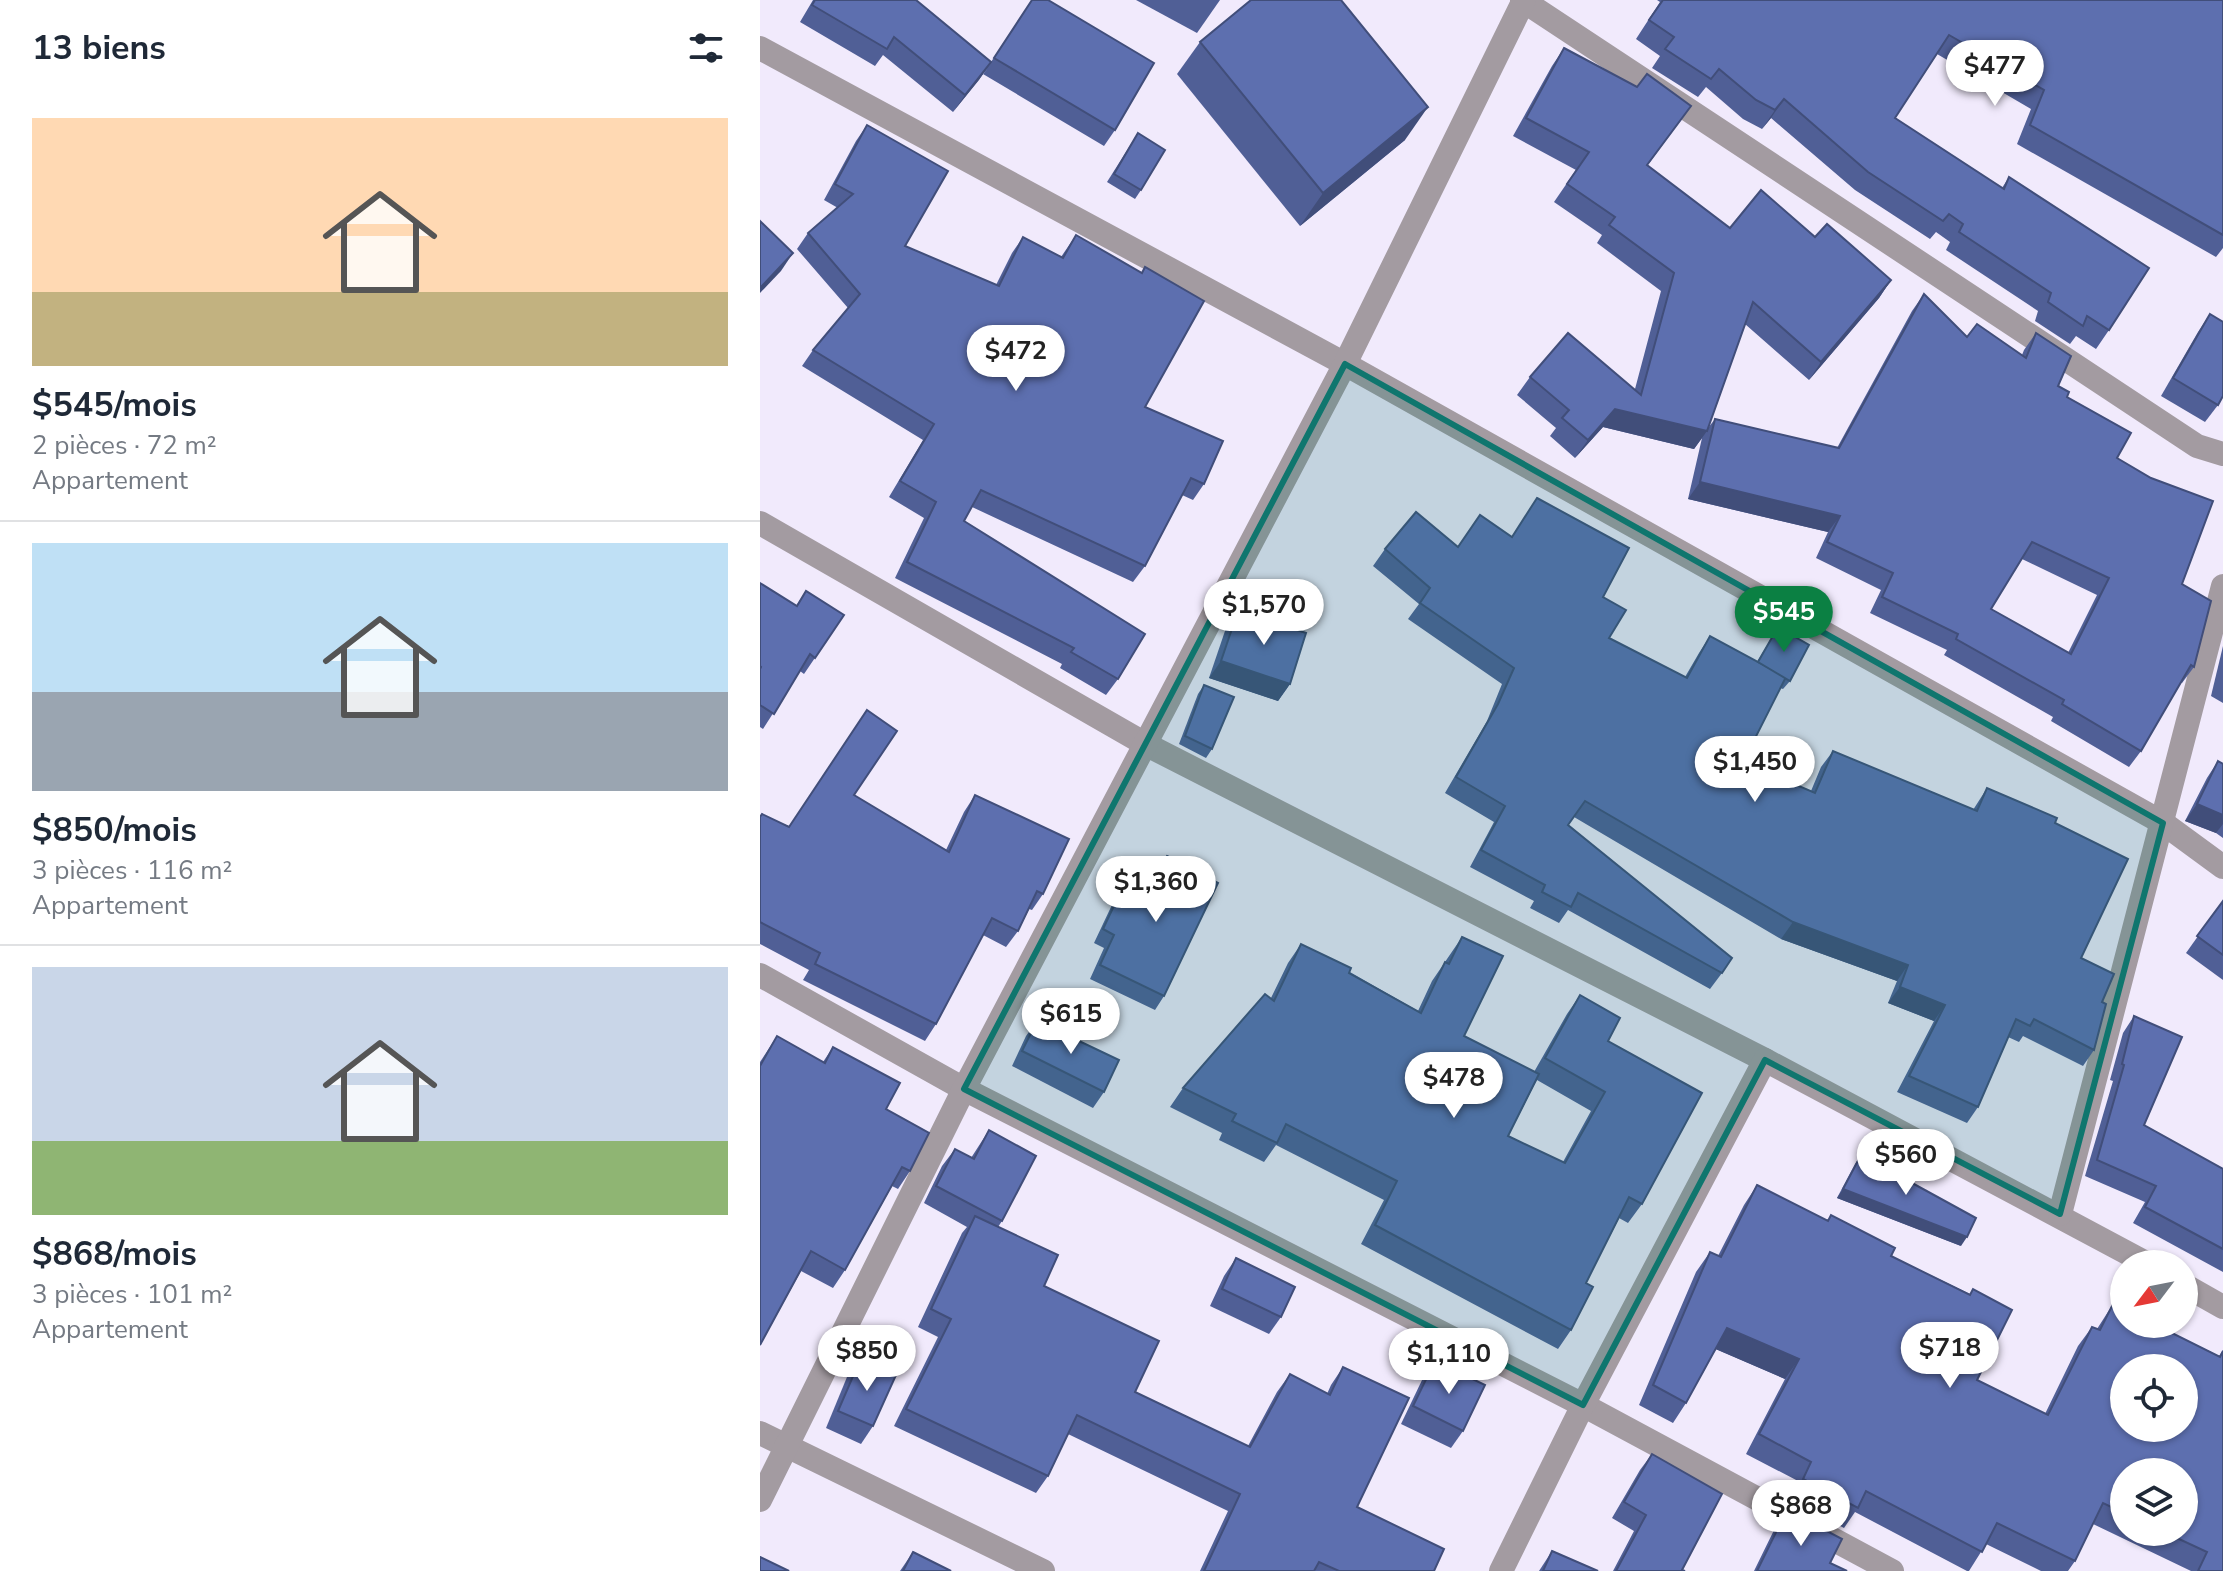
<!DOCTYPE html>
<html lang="fr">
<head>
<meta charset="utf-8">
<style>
  body { margin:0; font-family:"Nunito Sans",sans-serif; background:#f6f6f7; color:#1f2937; height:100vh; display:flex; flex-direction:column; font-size:30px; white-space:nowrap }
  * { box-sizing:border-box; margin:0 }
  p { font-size:26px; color:#747a83 }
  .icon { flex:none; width:44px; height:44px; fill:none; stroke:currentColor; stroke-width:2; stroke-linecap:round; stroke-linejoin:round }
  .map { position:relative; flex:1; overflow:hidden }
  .sheet { display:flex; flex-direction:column; background:#fff; width:760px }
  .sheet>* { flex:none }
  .needle { width:52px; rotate:238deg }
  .buttons { position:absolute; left:1350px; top:1250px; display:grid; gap:16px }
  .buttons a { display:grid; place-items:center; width:88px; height:88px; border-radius:50%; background:#fff; box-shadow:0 2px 6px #0004; font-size:40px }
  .price { position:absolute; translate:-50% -68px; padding:0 18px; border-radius:28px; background:#fff; color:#222; font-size:26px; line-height:52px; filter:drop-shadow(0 2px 4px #0008) }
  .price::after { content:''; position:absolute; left:50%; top:48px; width:24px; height:18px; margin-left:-12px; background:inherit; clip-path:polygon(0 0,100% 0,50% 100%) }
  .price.on { background:#0b8043; color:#fff }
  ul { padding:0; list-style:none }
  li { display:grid; align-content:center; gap:16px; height:424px; padding:0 32px }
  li+li { border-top:2px solid #e0e1e3 }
  li span { display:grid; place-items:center; height:248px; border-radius:0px; color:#555 }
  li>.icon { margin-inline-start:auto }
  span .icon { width:144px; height:144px; fill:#fffc; stroke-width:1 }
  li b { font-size:34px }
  h2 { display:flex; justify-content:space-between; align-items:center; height:96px; padding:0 32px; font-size:34px }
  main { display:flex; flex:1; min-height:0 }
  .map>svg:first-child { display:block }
</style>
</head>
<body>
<main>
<section class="sheet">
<h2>13 biens<svg class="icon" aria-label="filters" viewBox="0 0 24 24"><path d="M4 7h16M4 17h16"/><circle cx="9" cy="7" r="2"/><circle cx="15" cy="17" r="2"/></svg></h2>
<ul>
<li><span style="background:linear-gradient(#ffd9b3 70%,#c2b280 0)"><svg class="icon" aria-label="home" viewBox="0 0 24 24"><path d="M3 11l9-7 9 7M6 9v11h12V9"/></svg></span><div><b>$545/mois</b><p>2 pièces · 72 m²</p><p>Appartement</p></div></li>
<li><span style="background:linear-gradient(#bfe0f5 60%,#9aa5b1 0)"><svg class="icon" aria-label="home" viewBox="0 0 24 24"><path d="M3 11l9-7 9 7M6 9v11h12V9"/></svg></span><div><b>$850/mois</b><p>3 pièces · 116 m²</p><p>Appartement</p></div></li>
<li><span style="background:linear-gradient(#c9d6e8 70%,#8fb573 0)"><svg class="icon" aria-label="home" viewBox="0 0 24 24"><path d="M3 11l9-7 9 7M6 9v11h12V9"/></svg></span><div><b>$868/mois</b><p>3 pièces · 101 m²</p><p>Appartement</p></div></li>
</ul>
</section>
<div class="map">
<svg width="1463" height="1571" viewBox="0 0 1463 1571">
  <rect width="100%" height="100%" fill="#f1eafc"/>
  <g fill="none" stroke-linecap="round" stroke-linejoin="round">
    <g stroke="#a39ba1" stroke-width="24">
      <path d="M762 0 1437 446 1463 454"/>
      <path d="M0 48 585 364 1403 823 1463 867"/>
      <path d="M0 523 387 745 1005 1060 1388 1264"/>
      <path d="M0 975 204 1089 823 1405 1132 1571"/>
      <path d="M1300 1214 1463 586"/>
      <path d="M1424 1285 1463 1307"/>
      <path d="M0 1433 283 1571"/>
      <path d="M0 1500 204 1089 585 364 764 0"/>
      <path d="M741 1571 823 1405 1005 1060"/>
    </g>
  </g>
  <g fill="#505f96" fill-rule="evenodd">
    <path d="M53 0H156L231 62 272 0 355 130 344 146 223 74 228 68 193 112 123 55 115 66 40 22Z"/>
    <path d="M376 0H460L437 33Z"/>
    <path d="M897 0H1463V248L1456 257 1257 144 1271 109 1177 54 1135 118 1242 188 1249 177 1349 330 1336 349 1316 336 1310 344 1275 321 1278 311 1186 250 1190 242 1176 232 1170 239 1095 190 1011 118 1002 129 983 119 946 87 938 97 892 68 900 56 876 39 900 2Z"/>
    <path d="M440 42 645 140 540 226 417 74Z"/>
    <path d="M804 48 877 87 931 106 887 166 970 228 1055 237 1131 280 1119 298 1049 380 985 324 948 428 955 419 1077 448 1152 311 1164 294 1207 337 1262 355 1264 350 1276 333 1298 386 1357 458 1422 584 1434 667 1422 683 1420 682 1381 751 1369 767 1291 721 1293 717 1184 655 1187 650 1110 613 1121 590 1056 558 1068 532 928 499 942 438 934 449 843 427 815 458 790 436 796 428 757 395 770 377 875 389 901 291 837 243 842 235 794 202 816 170 753 136 792 66ZM1262 559 1337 595 1308 653 1231 609Z"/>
    <path d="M107 125 145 246 236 285 252 253 263 237 301 257 316 235 385 407 444 484 433 500 422 495 385 566 373 582 212 507 204 521 358 679 346 695 300 668 302 664 135 578 164 518 129 497 163 440 42 366 53 350 88 308 37 249 48 233 78 208 64 200 96 141Z"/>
    <path d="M378 133 381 190 375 199 347 182Z"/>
    <path d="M1450 314 1458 405 1445 422 1401 396 1438 332Z"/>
    <path d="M698 547 843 597 849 638 925 677 939 653 950 636 997 662 1018 627 1030 681 1023 689 1020 688 983 762 1051 791 1061 767 1073 751 1213 810 1227 788 1295 823 1321 958 1342 1002 1334 1050 1323 1066 1263 1036 1259 1042 1248 1037 1218 1107 1207 1123 1137 1092 1174 1021 1128 1003 1137 981 1021 939 814 817 808 825 962 973 950 989 808 910 799 923 770 908 774 901 710 867 734 822 685 793 727 721 742 684 648 619 659 604 613 566 625 549Z"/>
    <path d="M0 583 36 606 46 591 84 615 44 674 40 671 3 729 0 727Z"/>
    <path d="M478 611 530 684 518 701 449 678 466 628Z"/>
    <path d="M1463 646V703L1451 696Z"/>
    <path d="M444 685 452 749 446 758 419 744 438 694Z"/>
    <path d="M1458 761 1463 764V838L1456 833 1425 821 1447 778Z"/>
    <path d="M94 795 186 850 204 812 215 795 283 894 272 910 269 909 258 931 246 947 223 935 176 1024 165 1041 43 980 49 970 0 944V816L29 826Z"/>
    <path d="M407 856 404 996 395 1010 330 979 344 948 334 943 359 890 368 876 388 886Z"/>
    <path d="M1463 901V980L1426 953Z"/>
    <path d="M702 937 704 1036 774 1072 807 1014 820 995 848 1041 882 1204 868 1223 859 1218 826 1283 811 1330 798 1349 601 1244 624 1200 516 1145 504 1162 459 1140 462 1133 410 1107 423 1088 511 998 528 963 541 944 658 1011 672 981ZM777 1080 831 1111 803 1162 748 1136Z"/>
    <path d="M1374 1016 1384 1125 1463 1169V1272L1373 1223 1385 1202 1325 1176 1353 1081 1350 1080 1363 1033Z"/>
    <path d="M277 1021 344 1092 333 1108 252 1066 266 1036Z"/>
    <path d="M17 1036 63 1062 73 1047 126 1109 150 1171 138 1189 132 1186 85 1270 73 1288 41 1271 0 1345V1062Z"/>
    <path d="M229 1130 242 1221 238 1227 284 1286 375 1392 488 1446 517 1392 530 1374 567 1394 571 1385 583 1367 597 1507 674 1571H440L468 1511 308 1434 288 1476 276 1493 134 1426 178 1337 158 1327 202 1233 207 1227 164 1203 182 1166 195 1149 211 1158Z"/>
    <path d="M1101 1155 1201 1246 1077 1198 1095 1164Z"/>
    <path d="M997 1185 1068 1221 1071 1215 1131 1256 1210 1294 1213 1289 1217 1380 1285 1414 1318 1346 1332 1327 1337 1329 1353 1304 1459 1356 1463 1350V1571H1431L1333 1524 1315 1561 1308 1571H1281L1226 1544 1209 1571H1207L1095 1512 1084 1528 1029 1499 1038 1481 986 1454 1025 1379 956 1349 926 1403 913 1423 879 1405 936 1272 950 1252 958 1256 984 1205ZM1364 1472 1424 1532H1364Z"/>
    <path d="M476 1258 521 1317 509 1334 450 1306 464 1276Z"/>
    <path d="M100 1360 113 1426 101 1444 66 1428 87 1377Z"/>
    <path d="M675 1361 703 1431 691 1448 641 1424 663 1378Z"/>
    <path d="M892 1454 922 1570 925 1571H853L874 1531 852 1518 880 1470Z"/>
    <path d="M1027 1510 1070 1563 1087 1571H994L1016 1526Z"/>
    <path d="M792 1551 838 1571H779Z"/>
    <path d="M153 1552 191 1571H140Z"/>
  </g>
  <g fill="#414e7a">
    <path d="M231 62 219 80 193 112 205 95Z"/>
    <path d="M1024 99 1011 118 1002 129 1015 110Z"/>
    <path d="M668 107 645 140 540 226 563 193Z"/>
    <path d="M33 253 21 271 0 293V288Z"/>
    <path d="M1131 280 1119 298 1049 380 1061 362Z"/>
    <path d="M855 409 947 431 934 449 843 427 815 458 828 440Z"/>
    <path d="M940 482 1080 516 1068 532 928 499Z"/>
    <path d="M461 661 530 684 518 701 449 678Z"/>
    <path d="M1437 804 1463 815V824L1456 833 1425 821Z"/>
    <path d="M1033 922 1148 965 1137 981 1021 939Z"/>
    <path d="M1140 987 1185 1005 1174 1021 1128 1003Z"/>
    <path d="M1083 1189 1207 1237 1201 1246 1077 1198Z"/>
    <path d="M967 1328 1039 1359 1025 1379 953 1348Z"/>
  </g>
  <g fill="#5d6faf" stroke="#414e7a" stroke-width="2" fill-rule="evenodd">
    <path d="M55 0H156L231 62 205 95 134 37 127 49 52 5Z"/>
    <path d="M272 0H288L394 63 355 130 234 58Z"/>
    <path d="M491 0H581L668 107 563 193 440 42Z"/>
    <path d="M903 0H1463V235L1270 125 1284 90 1189 35 1135 118 1244 189 1249 177 1389 268 1349 330 1327 316 1323 326 1288 302 1291 293 1199 232 1203 224 1189 214 1183 221 1108 172 1024 99 1015 110 996 100 959 69 951 79 905 49 914 37 889 20Z"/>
    <path d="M804 48 877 87 887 74 931 106 887 165 970 228 1001 190 1055 237 1067 224 1131 280 1061 362 993 302 947 431 855 409 828 440 802 418 809 410 770 377 808 333 881 395 914 273 849 225 855 217 807 184 829 152 766 118Z"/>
    <path d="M107 125 188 171 145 246 239 286 263 237 303 258 316 235 382 273 385 267 444 301 385 407 463 441 444 484 431 478 385 566 221 490 204 521 385 634 358 679 311 652 314 648 147 562 176 502 140 481 174 424 53 350 100 294 48 233 93 194 75 184Z"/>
    <path d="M378 133 405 150 381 190 354 174Z"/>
    <path d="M0 221 33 253 0 288Z"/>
    <path d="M1164 294 1207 337 1217 324 1266 358 1276 333 1311 356 1298 386 1309 392 1307 397 1371 433 1357 458 1391 478 1453 501 1422 584 1451 601 1434 667 1431 665 1381 751 1302 704 1304 700 1196 639 1198 634 1122 597 1133 573 1067 542 1080 516 940 482 955 419 1079 448ZM1272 542 1349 578 1311 654 1231 609Z"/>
    <path d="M1450 314 1463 322V396L1458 405 1413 378Z"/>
    <path d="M777 498 869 548 843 597 866 610 849 638 927 678 950 636 1026 677 983 762 1055 793 1073 751 1217 811 1227 788 1297 818 1295 823 1368 859 1321 958 1354 974 1342 1002 1346 1004 1334 1050 1274 1019 1270 1026 1256 1019 1218 1107 1149 1076 1185 1005 1140 987 1148 965 1033 922 825 801 808 825 972 958 962 973 818 893 811 907 782 892 785 885 721 850 745 806 696 777 738 704 754 668 660 603 670 588 625 549 656 512 698 547 720 515 752 537Z"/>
    <path d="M0 583 37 606 46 591 84 615 55 658 50 654 14 714 0 705V669L1 667 0 666Z"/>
    <path d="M478 611 546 633 530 684 461 661Z"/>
    <path d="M1018 627 1049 645 1030 681 998 662Z"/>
    <path d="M444 685 474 697 452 749 425 736Z"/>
    <path d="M107 710 137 731 94 795 189 852 215 795 309 839 283 894 277 891 258 931 232 918 176 1024 55 964 60 953 0 922V817L2 814 29 827Z"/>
    <path d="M1458 761 1463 764V815L1437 804Z"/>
    <path d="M407 856 458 883 404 996 340 965 354 935 343 929 368 876 390 886Z"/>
    <path d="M1463 901V955L1437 936Z"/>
    <path d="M702 937 743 956 704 1036 779 1074 748 1136 805 1163 845 1092 785 1058 820 995 860 1018 848 1041 942 1093 882 1204 869 1197 826 1283 833 1287 811 1330 615 1225 637 1181 526 1124 517 1143 472 1121 476 1114 423 1088 505 994 514 1001 541 944 591 968 589 973 661 1013 685 962 689 964Z"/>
    <path d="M1374 1016 1422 1037 1384 1125 1463 1169V1249L1385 1207 1396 1186 1337 1160 1364 1065 1362 1064Z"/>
    <path d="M277 1021 359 1060 344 1092 262 1051Z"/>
    <path d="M17 1036 65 1063 73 1047 140 1083 126 1109 169 1133 150 1171 142 1167 85 1270 51 1251 0 1345V1066Z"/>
    <path d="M229 1130 276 1156 242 1221 176 1186 195 1149 214 1159Z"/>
    <path d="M1101 1155 1216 1218 1207 1237 1083 1189Z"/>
    <path d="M997 1185 1068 1221 1071 1215 1135 1248 1131 1256 1210 1295 1213 1289 1252 1310 1217 1380 1288 1415 1332 1327 1340 1330 1353 1304 1364 1309V1324H1394L1460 1357 1463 1351V1571H1438L1447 1552 1404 1532H1424V1472H1364V1513L1343 1503 1315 1561 1237 1523 1222 1552 1106 1491 1098 1508 1043 1479 1051 1462 999 1434 1039 1359 967 1328 926 1403 893 1385 950 1252 961 1257ZM1364 1368H1424V1428H1364Z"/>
    <path d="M215 1216 298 1255 284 1286 399 1341 375 1392 490 1447 530 1374 570 1395 583 1367 649 1398 597 1507 684 1549 674 1571H579L559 1562 554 1571H444L480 1494 317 1415 288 1476 146 1409 191 1319 171 1309Z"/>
    <path d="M476 1258 535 1287 521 1317 462 1289Z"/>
    <path d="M100 1360 136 1375 113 1426 78 1411Z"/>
    <path d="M675 1361 725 1385 703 1431 653 1406Z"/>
    <path d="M892 1454 962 1494 922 1570 925 1571H856L886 1515 864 1502Z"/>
    <path d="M1027 1510 1082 1539 1070 1563 1087 1571H997Z"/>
    <path d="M792 1551 838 1571H783Z"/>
    <path d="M153 1552 191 1571H143Z"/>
    <path d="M0 1557 29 1571H0Z"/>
  </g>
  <path fill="#0f766e" fill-opacity="0.2" stroke="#0f766e" stroke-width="6" stroke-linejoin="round" d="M585 364 1403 823 1300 1214 1005 1060 823 1405 204 1089Z"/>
</svg>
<div class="buttons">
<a><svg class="needle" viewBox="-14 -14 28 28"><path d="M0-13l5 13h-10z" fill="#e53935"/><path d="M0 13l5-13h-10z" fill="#747a83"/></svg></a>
<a><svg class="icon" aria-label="locate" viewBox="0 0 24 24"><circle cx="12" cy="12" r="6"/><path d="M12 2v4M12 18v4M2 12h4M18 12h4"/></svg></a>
<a><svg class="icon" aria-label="layers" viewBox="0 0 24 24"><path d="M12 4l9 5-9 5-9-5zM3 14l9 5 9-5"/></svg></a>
</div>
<b class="price" style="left:1235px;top:108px">$477</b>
<b class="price" style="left:256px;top:393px">$472</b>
<b class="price" style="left:504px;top:647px">$1,570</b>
<b class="price on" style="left:1024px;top:654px">$545</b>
<b class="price" style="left:995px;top:804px">$1,450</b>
<b class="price" style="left:396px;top:924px">$1,360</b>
<b class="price" style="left:311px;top:1056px">$615</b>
<b class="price" style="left:694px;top:1120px">$478</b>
<b class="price" style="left:1146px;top:1197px">$560</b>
<b class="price" style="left:1190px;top:1390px">$718</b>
<b class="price" style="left:107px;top:1393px">$850</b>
<b class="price" style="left:689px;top:1396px">$1,110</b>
<b class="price" style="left:1041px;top:1548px">$868</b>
</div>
</main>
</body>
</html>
